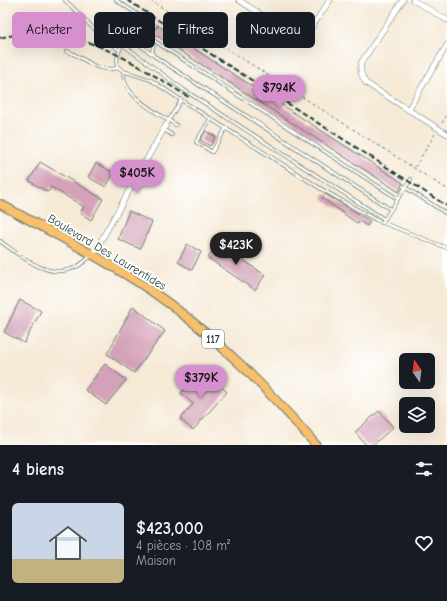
<!DOCTYPE html>
<html lang="fr">
<head>
<meta charset="utf-8">
<style>
  body { margin:0; font-family:"Comic Neue",sans-serif; background:#242831; color:#f1f3f6; height:100vh; display:flex; flex-direction:column; font-size:15px; white-space:nowrap }
  * { box-sizing:border-box; margin:0 }
  p { font-size:13px; color:#9ea1a6 }
  .icon { flex:none; width:22px; height:22px; fill:none; stroke:currentColor; stroke-width:2; stroke-linecap:round; stroke-linejoin:round }
  .map { position:relative; height:445px; overflow:hidden }
  .sheet { display:flex; flex-direction:column; background:#171b24; flex:1 }
  .sheet>* { flex:none }
  .guide { position:absolute; left:12px; top:12px; width:423px; height:36px; display:flex; gap:8px }
  .needle { width:26px; rotate:346deg }
  .tools { position:absolute; left:399px; top:353px; display:grid; gap:8px }
  .tools a { display:grid; place-items:center; width:36px; height:36px; border-radius:6px; background:#171b24; box-shadow:0 4px 16px #0002; font-size:20px }
  .price { position:absolute; translate:-50% -34px; padding:0 9px; border-radius:14px; background:#d690ce; color:#111; font-size:13px; line-height:26px; filter:drop-shadow(0 1px 2px #0008) }
  .price::after { content:''; position:absolute; left:50%; top:24px; width:12px; height:9px; margin-left:-6px; background:inherit; clip-path:polygon(0 0,100% 0,50% 100%) }
  .price.on { background:#222; color:#fff }
  ul { padding:0; list-style:none }
  li { display:flex; align-items:center; gap:12px; height:100px; padding:0 12px }
  li span { display:grid; place-items:center; flex:none; width:112px; height:80px; border-radius:6px; color:#555 }
  li>.icon { margin-inline-start:auto }
  span .icon { width:48px; height:48px; fill:#fffc; stroke-width:1 }
  li b { font-size:17px }
  h2 { display:flex; justify-content:space-between; align-items:center; height:48px; padding:0 12px; font-size:17px }
  .tag { padding:0 14px; border-radius:6px; background:#171b24; box-shadow:0 4px 16px #0002; font-size:14px; line-height:36px }
  .tag.on { background:#d690ce; color:#111 }
  .map>svg:first-child { display:block }
</style>
</head>
<body>
<div class="map">
<svg width="447" height="445" viewBox="0 0 447 445">
  <rect width="100%" height="100%" fill="#fff"/>
  <filter id="ink" filterUnits="userSpaceOnUse"><feTurbulence type="fractalNoise" baseFrequency=".025" numOctaves="2"/><feDisplacementMap in="SourceGraphic" scale="8" xChannelSelector="R" yChannelSelector="G"/><feConvolveMatrix kernelMatrix="1 2 1 2 8 2 1 2 1" color-interpolation-filters="sRGB"/></filter>
  <filter id="wash" filterUnits="userSpaceOnUse"><feTurbulence type="fractalNoise" baseFrequency=".012" numOctaves="4" result="noise"/><feDisplacementMap in="SourceGraphic" scale="16" xChannelSelector="R" yChannelSelector="G"/><feGaussianBlur stdDeviation="0.9" result="paint"/><feColorMatrix in="noise" values="0 0 0 0 0 0 0 0 0 0 0 0 0 0 0 0 0 1.4 0 .05"/><feComposite in="paint" operator="in"/></filter>
  <g filter="url(#wash)">
    <rect width="100%" height="100%" fill="#f6ead7"/>
    <g id="blocks">
      <g fill="#d4a2b8">
        <path d="M157 25 403 183 399 192 151 32 153 28H157Z"/>
        <path d="M206 131 216 137 210 146 200 140Z"/>
        <path d="M40 162 103 199 91 220 80 213 84 207 51 187 48 192 29 181Z"/>
        <path d="M96 163 114 173 106 187 88 177Z"/>
        <path d="M325 194 370 221 367 226 359 221 358 224 322 198Z"/>
        <path d="M129 211 152 222 140 249 118 239Z"/>
        <path d="M218 243 265 275 255 290 208 258Z"/>
        <path d="M187 244 201 252 192 270 178 262Z"/>
        <path d="M20 300 41 311 24 343 4 332Z"/>
        <path d="M133 306 165 331 134 373 107 354Z"/>
        <path d="M105 364 126 380 106 405 85 390Z"/>
        <path d="M202 370 227 392 193 430 180 419 193 404 181 393Z"/>
        <path d="M379 411 393 427 373 445H366L355 432Z"/>
      </g>
    </g>
  </g>
  <g filter="url(#ink)">
    <use href="#blocks" fill-opacity="0" stroke="#6a7a6d" stroke-width="1"/>
    <g fill="none" stroke-linecap="round" stroke-linejoin="round">
      <defs>
        <g id="lane">
          <path d="M65 0 91 26 119 50"/>
          <path d="M116 0 155 26"/>
          <path d="M139 15C131 28 115 51 117 66L123 71 151 80 181 100"/>
          <path d="M133 27 398 199"/>
          <path d="M127 36 152 54"/>
          <path d="M154 41 152 54 154 56 390 209"/>
          <path d="M122 44 184 90 384 219"/>
          <path d="M66 51C88 58 93 73 118 68"/>
          <path d="M124 72C119 94 161 115 176 125"/>
          <path d="M211 118 196 142 212 152 226 128"/>
          <path d="M166 125 181 100 323 190 376 220 447 248"/>
          <path d="M164 130 172 135"/>
          <path d="M403 186 447 214"/>
          <path d="M382 223 411 179"/>
          <path d="M0 241C21 256 48 281 76 267 81 265 86 260 91 256"/>
        </g>
        <g id="street">
          <path d="M239 0 295 37H301L307 34 330 0"/>
          <path d="M403 0 361 63C360 71 361 76 366 83L447 134"/>
          <path d="M413 0 447 20"/>
          <path d="M408 110 447 45"/>
          <path d="M93 255 166 125"/>
        </g>
        <path id="primary" d="M0 204C51 232 102 258 150 290 213 333 266 387 316 445"/>
      </defs>
      <use href="#lane" stroke="#6a7a6d" stroke-width="4"/>
      <use href="#street" stroke="#6a7a6d" stroke-width="6"/>
      <use href="#primary" stroke="#6a7a6d" stroke-width="10"/>
      <g stroke="#6a7a6d" stroke-width="1" stroke-dasharray="3 3" stroke-linecap="butt">
        <path d="M150 0 447 189"/>
        <path d="M442 123 447 115"/>
        <path d="M415 167 435 134"/>
      </g>
      <use href="#lane" stroke="#fff" stroke-width="2.5"/>
      <use href="#street" stroke="#fff" stroke-width="5"/>
      <use href="#primary" stroke="#f8bf6c" stroke-width="8"/>
      <g stroke="#1f3d34" stroke-width="2" stroke-dasharray="6 3" stroke-linecap="butt">
        <path d="M127 0 447 206"/>
        <path d="M0 38C73 19 131 61 190 98"/>
      </g>
    </g>
  </g>
  <g text-anchor="middle" dominant-baseline="central" stroke-width="4" stroke-linejoin="round" paint-order="stroke">
    <rect fill="#fff" stroke="#627771" stroke-width="1" x="202" y="330" width="22" height="18" rx="3"/>
    <g font-size="11" font-weight="bold" fill="#1f3d34">
      <text x="213" y="339">117</text>
    </g>
    <g font-size="12" fill="#1f3d34" stroke="#fff">
      <text transform="translate(107 252) rotate(31)">Boulevard Des Laurentides</text>
    </g>
  </g>
</svg>
<div class="tools">
<a><svg class="needle" viewBox="-14 -14 28 28"><path d="M0-13l5 13h-10z" fill="#e53935"/><path d="M0 13l5-13h-10z" fill="#9ea1a6"/></svg></a>
<a><svg class="icon" aria-label="layers" viewBox="0 0 24 24"><path d="M12 4l9 5-9 5-9-5zM3 14l9 5 9-5"/></svg></a>
</div>
<b class="price" style="left:279px;top:109px">$794K</b>
<b class="price" style="left:137px;top:194px">$405K</b>
<b class="price on" style="left:236px;top:266px">$423K</b>
<b class="price" style="left:201px;top:399px">$379K</b>
<div class="guide">
<a class="tag on">Acheter</a>
<a class="tag">Louer</a>
<a class="tag">Filtres</a>
<a class="tag">Nouveau</a>
</div>
</div>
<section class="sheet">
<h2>4 biens<svg class="icon" aria-label="filters" viewBox="0 0 24 24"><path d="M4 7h16M4 17h16"/><circle cx="9" cy="7" r="2"/><circle cx="15" cy="17" r="2"/></svg></h2>
<ul>
<li><span style="background:linear-gradient(#c9d6e8 70%,#c2b280 0)"><svg class="icon" aria-label="home" viewBox="0 0 24 24"><path d="M3 11l9-7 9 7M6 9v11h12V9"/></svg></span><div><b>$423,000</b><p>4 pièces · 108 m²</p><p>Maison</p></div><svg class="icon" aria-label="heart" viewBox="0 0 24 24"><path d="M12 20l-8-8c-3-5 5-10 8-4 3-6 11-1 8 4z"/></svg></li>
</ul>
</section>
</body>
</html>
